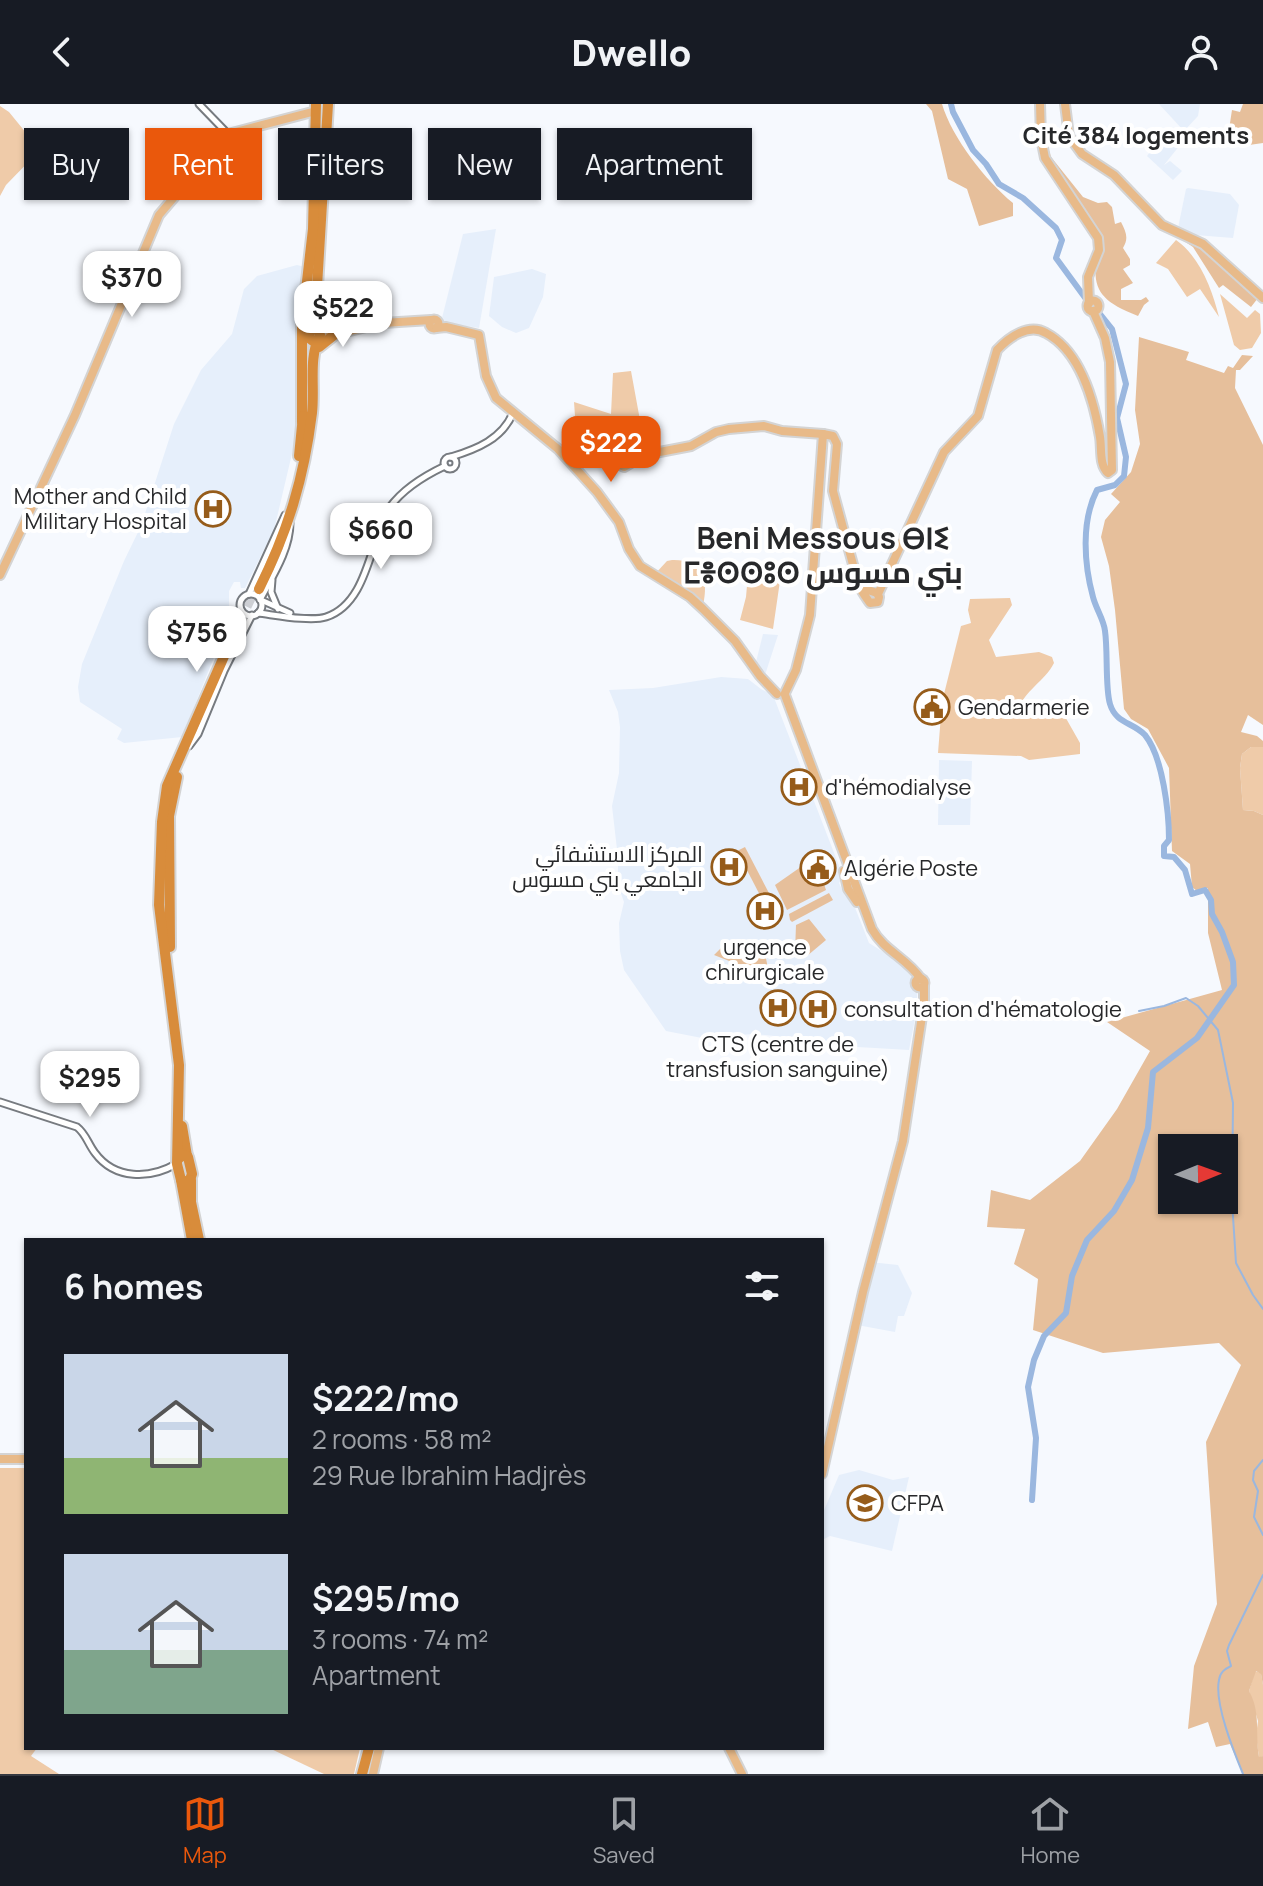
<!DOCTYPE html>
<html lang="en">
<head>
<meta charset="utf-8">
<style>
  body { margin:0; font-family:Manrope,Cairo,"Noto Sans Tifinagh",sans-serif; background:#20242c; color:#f1f3f6; height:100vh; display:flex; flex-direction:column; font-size:30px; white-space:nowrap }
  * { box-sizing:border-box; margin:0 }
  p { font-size:26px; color:#9ea1a6 }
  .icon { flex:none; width:44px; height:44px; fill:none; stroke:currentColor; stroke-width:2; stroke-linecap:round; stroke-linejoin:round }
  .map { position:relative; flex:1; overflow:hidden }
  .details { position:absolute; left:24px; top:1134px; width:800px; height:512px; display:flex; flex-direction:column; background:#171b24; border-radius:0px; box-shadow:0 2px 6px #0004 }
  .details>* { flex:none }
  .top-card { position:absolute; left:24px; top:24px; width:800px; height:72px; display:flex; gap:16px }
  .needle { width:52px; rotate:89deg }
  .controls { position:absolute; left:1158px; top:1030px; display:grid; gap:16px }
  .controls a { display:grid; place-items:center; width:80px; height:80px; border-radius:0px; background:#171b24; box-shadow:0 2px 6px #0004; font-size:40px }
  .price { position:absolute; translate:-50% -68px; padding:0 18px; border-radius:16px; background:#fff; color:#222; font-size:26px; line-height:52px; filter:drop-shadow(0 2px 4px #0008) }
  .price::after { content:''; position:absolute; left:50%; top:48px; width:24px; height:18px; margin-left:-12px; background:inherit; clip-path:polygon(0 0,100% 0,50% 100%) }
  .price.active { background:#ea580c; color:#fff }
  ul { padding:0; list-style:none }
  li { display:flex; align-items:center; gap:24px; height:200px; padding:0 40px }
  li span { display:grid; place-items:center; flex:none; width:224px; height:160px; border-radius:0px; color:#555 }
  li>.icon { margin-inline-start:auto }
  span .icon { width:96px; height:96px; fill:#fffc; stroke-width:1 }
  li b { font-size:34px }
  h2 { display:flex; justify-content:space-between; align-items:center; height:96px; padding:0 40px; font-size:34px }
  .tag { padding:0 28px; border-radius:0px; background:#171b24; box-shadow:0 2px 6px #0004; font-size:28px; line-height:72px }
  .tag.active { background:#ea580c; color:#fff }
  header { display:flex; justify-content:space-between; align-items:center; height:104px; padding:0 40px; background:#171b24; font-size:36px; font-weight:800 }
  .dock { display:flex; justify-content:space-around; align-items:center; height:112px; border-top:2px solid #363941; background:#171b24; font-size:22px; color:#9ea1a6 }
  .dock a { display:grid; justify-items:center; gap:4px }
  .dock .active { color:#ea580c }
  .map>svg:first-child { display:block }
</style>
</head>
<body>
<header><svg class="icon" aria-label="back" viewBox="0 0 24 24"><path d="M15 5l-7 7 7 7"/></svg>Dwello<svg class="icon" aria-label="person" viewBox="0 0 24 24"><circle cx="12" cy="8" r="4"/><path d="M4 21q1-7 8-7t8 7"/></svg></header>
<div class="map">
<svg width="1263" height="1670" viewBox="0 0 1263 1670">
  <rect width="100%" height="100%" fill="#f6f9fe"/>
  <g fill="#e6effb">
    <path d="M1159 0H1200L1198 12 1184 27Z"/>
    <path d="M1166 28 1180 41 1164 61 1170 57 1182 67 1173 76 1147 52Z"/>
    <path d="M1188 84 1230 90 1239 101 1233 134 1195 131 1178 124 1186 85Z"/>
    <path d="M496 125 479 224 441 218 463 130Z"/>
    <path d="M297 161 305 163 299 320 274 426 245 484H241L240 478H234L229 487V516L182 633 124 639 117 635 122 625 80 598 78 583 82 560 124 457 141 422 174 320 201 266 232 230 244 185 257 172Z"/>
    <path d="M532 165 546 170 543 193 529 224 516 229 502 223 489 212 494 173Z"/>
    <path d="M763 530 778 531 765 571 756 558Z"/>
    <path d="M721 573 748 575 761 585 773 591 843 772 839 779 845 792 852 796 869 839 901 859 917 881V905L909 946 823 941 784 933 753 930 702 934 666 927 624 866 620 847 619 819 624 798 618 781V754L612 702 619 669 620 623 618 608 609 586 653 584Z"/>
    <path d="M939 656 972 657 970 721H938Z"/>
    <path d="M870 1158 898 1161 912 1189 904 1212H898L895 1228 857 1221Z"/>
    <path d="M859 1366 893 1376 909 1373 892 1447 830 1432 822 1436V1411L839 1371Z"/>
  </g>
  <g fill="#efcba9">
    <path d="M0 2 9 8 40 46 6 81 0 92Z"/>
    <path d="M1176 136C1200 153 1212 185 1219 213L1200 185 1187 193 1168 165 1156 159Z"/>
    <path d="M1220 190 1247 214 1255 206 1260 210 1261 229 1252 244 1240 246 1234 241Z"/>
    <path d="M631 267 646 349 622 361C596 350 568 349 570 314L575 312 574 298 611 310 613 269Z"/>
    <path d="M672 456C702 455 709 475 703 501L655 470 667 457Z"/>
    <path d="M749 459 782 463 773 525 740 516 746 493Z"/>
    <path d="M1010 494 1012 501 989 536 996 553 1039 548 1052 553 1054 559C1045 577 1024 587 1019 605H1047L1063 609 1080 639V650L1029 656 1021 652 938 649 942 598 961 522 971 519 968 506 970 495Z"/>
    <path d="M1251 643H1263V711L1254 707 1243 706 1240 664 1242 650Z"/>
    <path d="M0 1364H26V1644H37L31 1652 59 1670H0Z"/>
    <path d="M1255 1567 1261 1569 1263 1581V1652L1259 1654 1256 1631 1258 1617 1249 1587Z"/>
    <path d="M269 1644H360L354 1670H324Z"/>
  </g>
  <g fill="#e6bf9b" fill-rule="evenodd">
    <path d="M926 0H942C952 34 986 77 1013 99V112L979 122 967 85 948 75 932 7Z"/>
    <path d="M1243 0H1263V39L1242 42 1228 32 1232 6 1240 8Z"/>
    <path d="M1045 33 1051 53 1083 93 1098 99 1107 98 1112 103 1115 120 1121 118C1126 128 1129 134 1123 144L1130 155V161L1123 165 1133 179 1121 185V196H1141L1146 193 1149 197 1144 201 1138 212C1090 194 1091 177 1101 132L1050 58Z"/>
    <path d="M1178 133 1205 147 1258 194 1251 203 1223 181 1219 184 1193 143Z"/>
    <path d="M1139 233 1189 248 1186 256 1224 269 1228 262 1233 264 1242 251 1253 252 1240 266H1236L1235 284 1263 341V621L1248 611 1241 628 1257 632 1263 637V643H1251L1242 650 1240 664 1243 706 1254 707 1263 711V1581L1261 1570 1256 1567 1249 1587C1261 1608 1255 1629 1259 1653L1263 1652V1670H1243L1230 1640 1216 1643 1208 1618 1188 1625 1194 1562 1217 1500 1206 1338 1241 1261 1219 1239 1103 1249 1033 1226 1038 1175 1014 1160 1025 1125 987 1123 991 1086 1030 1096 1080 1057 1117 1005 1150 947 1107 918 1222 886 1208 829V784L1197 787 1192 783 1190 760 1172 747 1169 664 1148 625 1131 615 1124 605 1115 506 1109 462 1101 433 1105 416 1120 398 1111 390 1131 368 1140 340 1135 306ZM1172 1044H1224V1096H1172Z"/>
    <path d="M745 743 771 793 763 797 737 747Z"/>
    <path d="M815 753 826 786 787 806 775 781Z"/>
    <path d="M829 789 833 796 792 818 790 816 789 810Z"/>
    <path d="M809 815 826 836 807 852 795 848 796 821Z"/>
    <path d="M759 837 765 849 769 870 763 875 753 860 747 864 714 851 723 842 730 846 742 838 744 842Z"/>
  </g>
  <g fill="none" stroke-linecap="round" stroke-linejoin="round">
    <g stroke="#9ab7df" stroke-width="2">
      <path d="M1139 907 1164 902 1186 894 1198 902 1218 926 1233 999 1232 1097 1236 1159 1253 1191 1263 1205"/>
      <path d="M1263 1356 1254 1367 1253 1376 1258 1387 1254 1413 1263 1431"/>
      <path d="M1243 1670C1234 1648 1214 1599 1219 1576 1220 1568 1225 1565 1231 1562L1227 1547 1229 1541 1263 1471"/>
    </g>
    <g stroke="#9ab7df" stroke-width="6">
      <path d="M951 0 953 8 973 46 986 60 999 80 1023 94 1056 124 1062 136 1056 154 1086 195"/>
      <path d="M1032 1396 1036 1334 1028 1283 1034 1256 1044 1232 1066 1209 1072 1172 1087 1136 1114 1107 1132 1076 1148 1024 1153 968 1197 934 1234 881 1233 858 1222 828 1212 810 1211 796 1205 786 1192 790 1185 766 1174 753 1164 752V742L1169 736C1169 709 1163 653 1145 631 1133 618 1116 620 1110 600 1105 584 1108 547 1105 527 1104 516 1096 505 1093 493 1084 460 1081 417 1097 386L1115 381 1124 372 1126 353 1117 314 1126 280 1112 225 1100 210"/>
    </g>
    <path stroke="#cdcfd4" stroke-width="10" stroke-dasharray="10 5" stroke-linecap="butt" d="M240 516 256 483"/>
    <defs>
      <g id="minor">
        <path d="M199 0 228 30"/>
        <path d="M451 353C477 345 502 335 513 309"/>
        <circle cx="450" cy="359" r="6"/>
        <path d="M272 476 271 488 278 505"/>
        <path d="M249 490 285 411"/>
        <circle cx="251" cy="501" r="11"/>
        <path d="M260 496C272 473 290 446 290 419"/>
        <path d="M261 496 290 509"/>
        <path d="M258 509C275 511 311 518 326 513 369 499 370 434 390 403 403 385 426 371 445 362"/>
        <path d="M189 642 198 630 224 567 252 511"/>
        <path d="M0 998 77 1023C86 1030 88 1040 95 1049 115 1076 150 1075 176 1060"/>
      </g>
      <g id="major">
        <path d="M1040 0 1041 34 1045 54 1098 134 1099 146 1088 173 1089 199"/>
        <path d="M1065 0 1069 32 1082 50 1114 71 1162 121 1203 140 1263 194"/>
        <circle cx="1093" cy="202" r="5.5"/>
        <circle cx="434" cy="220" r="4.5"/>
        <path d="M436 224 446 223 479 231 486 272 496 294 558 345 597 388 619 418 629 445 640 462 690 493 703 505 735 537 760 572 777 590"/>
        <path d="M329 232 383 219 431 216"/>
        <path d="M570 357 584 345H589L624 363 644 351 691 342 716 328 729 325 764 322 782 327 823 330"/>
        <path d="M0 471 75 311 159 111 228 30 316 7"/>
        <path d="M878 490 944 348 978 312 997 246C1009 233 1029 219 1046 229 1080 247 1094 297 1100 333 1102 345 1099 361 1108 369L1112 366 1110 258 1105 234 1093 207"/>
        <path d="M785 589 796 566 810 511 823 330 833 332 837 340 833 387 858 479C861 487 865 492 870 499L878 498 879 493 877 489 859 483"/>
        <path d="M785 591 872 825C884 847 907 854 921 875"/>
        <path d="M844 767 848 785 857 798"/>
        <circle cx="920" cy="879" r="4.5"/>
        <path d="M0 1355H26"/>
        <path d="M822 1370 863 1188 903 1037 924 899V882"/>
        <path d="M729 1644 742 1670"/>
        <path d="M373 1670 379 1644"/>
      </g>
      <g id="highway">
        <path d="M317 225 316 199 328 0"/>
        <path d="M319 243 334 231"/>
        <path d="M302 318V221L313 125 316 0"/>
        <path d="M299 352 303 312"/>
        <path d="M259 485C288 427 304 374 312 309 315 282 308 254 320 231L317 225 309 226V234L313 237 319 235"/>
        <path d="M170 843 169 712 177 673"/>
        <path d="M182 1022 187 1052"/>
        <path d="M178 1055 183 1051 188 1053 192 1070 189 1078 181 1076 177 1060 179 961 159 801 162 718 167 682 240 516"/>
        <path d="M181 1076 192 1136"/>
        <path d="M191 1076V1098L199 1136"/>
        <path d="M362 1670 369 1644"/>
      </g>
    </defs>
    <use href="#minor" stroke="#777b80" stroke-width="9"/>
    <use href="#major" stroke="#d4d4d4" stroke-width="12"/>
    <use href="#highway" stroke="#d4d4d4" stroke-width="14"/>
    <use href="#minor" stroke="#fff" stroke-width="5"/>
    <use href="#major" stroke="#e8ba89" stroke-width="8"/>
    <use href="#highway" stroke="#d88c3b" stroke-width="10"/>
  </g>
  <defs>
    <symbol id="hospital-ring" viewBox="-11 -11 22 22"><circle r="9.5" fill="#fff" stroke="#965c1a" stroke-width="1.5"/><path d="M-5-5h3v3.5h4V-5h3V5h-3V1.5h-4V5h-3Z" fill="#965c1a"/></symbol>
    <symbol id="civic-ring" viewBox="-11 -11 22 22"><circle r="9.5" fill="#fff" stroke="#965c1a" stroke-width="1.5"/><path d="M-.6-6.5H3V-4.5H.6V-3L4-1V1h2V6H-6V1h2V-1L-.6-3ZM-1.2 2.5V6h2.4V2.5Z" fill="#965c1a"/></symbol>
    <symbol id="university-ring" viewBox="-11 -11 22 22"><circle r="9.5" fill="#fff" stroke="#965c1a" stroke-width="1.5"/><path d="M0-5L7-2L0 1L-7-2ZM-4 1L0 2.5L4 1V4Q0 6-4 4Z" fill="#965c1a"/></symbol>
  </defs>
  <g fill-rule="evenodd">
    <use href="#hospital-ring" x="193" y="385" width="40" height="40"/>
    <use href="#civic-ring" x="912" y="583" width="40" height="40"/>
    <use href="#hospital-ring" x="779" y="663" width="40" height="40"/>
    <use href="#hospital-ring" x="709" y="743" width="40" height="40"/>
    <use href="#civic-ring" x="798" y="744" width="40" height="40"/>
    <use href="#hospital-ring" x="745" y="787" width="40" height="40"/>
    <use href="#hospital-ring" x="758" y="884" width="40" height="40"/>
    <use href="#hospital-ring" x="798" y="885" width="40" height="40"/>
    <use href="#university-ring" x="845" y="1379" width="40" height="40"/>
  </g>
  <g text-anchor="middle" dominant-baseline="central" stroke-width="8" stroke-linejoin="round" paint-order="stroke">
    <g font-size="22" fill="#27282a" stroke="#fff" text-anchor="start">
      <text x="187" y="392" text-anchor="end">Mother and Child<tspan x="187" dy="25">Military Hospital</tspan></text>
      <text x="958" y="603">Gendarmerie</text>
      <text x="825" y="683">d'hémodialyse</text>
      <text x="703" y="750" text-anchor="end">المركز الاستشفائي<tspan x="703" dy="25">الجامعي بني مسوس</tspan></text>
      <text x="844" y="764">Algérie Poste</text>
      <text x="765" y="843" text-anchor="middle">urgence<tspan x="765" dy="25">chirurgicale</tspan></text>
      <text x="844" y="905">consultation d'hématologie</text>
      <text x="778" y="940" text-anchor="middle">CTS (centre de<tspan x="778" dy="25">transfusion sanguine)</tspan></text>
      <text x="891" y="1399">CFPA</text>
    </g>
    <g font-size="24" font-weight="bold" fill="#27282a" stroke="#fff">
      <text x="1136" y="30">Cité 384 logements</text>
    </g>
    <g font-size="30" font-weight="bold" fill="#27282a" stroke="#fff">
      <text x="823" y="433">Beni Messous ⴱⵏⵉ<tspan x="823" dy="34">ⵎⴻⵙⵙⵓⵙ بني مسوس</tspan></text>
    </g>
  </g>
</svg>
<div class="controls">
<a><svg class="needle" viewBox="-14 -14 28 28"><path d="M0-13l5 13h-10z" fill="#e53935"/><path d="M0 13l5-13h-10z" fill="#9ea1a6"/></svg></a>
</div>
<b class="price" style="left:132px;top:215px">$370</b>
<b class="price" style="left:343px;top:245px">$522</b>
<b class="price active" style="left:611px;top:380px">$222</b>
<b class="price" style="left:381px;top:467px">$660</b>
<b class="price" style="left:197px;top:570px">$756</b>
<b class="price" style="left:90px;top:1015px">$295</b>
<div class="top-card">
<a class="tag">Buy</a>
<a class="tag active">Rent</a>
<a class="tag">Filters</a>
<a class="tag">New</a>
<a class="tag">Apartment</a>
</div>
<section class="details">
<h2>6 homes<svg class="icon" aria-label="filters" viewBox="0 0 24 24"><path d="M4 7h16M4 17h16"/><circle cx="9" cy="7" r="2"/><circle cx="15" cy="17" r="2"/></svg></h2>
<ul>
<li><span style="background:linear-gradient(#c9d6e8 65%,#8fb573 0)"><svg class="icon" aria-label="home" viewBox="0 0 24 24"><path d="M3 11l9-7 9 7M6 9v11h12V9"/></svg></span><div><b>$222/mo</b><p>2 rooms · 58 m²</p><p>29 Rue Ibrahim Hadjrès</p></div></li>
<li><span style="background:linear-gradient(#c9d6e8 60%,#7fa58c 0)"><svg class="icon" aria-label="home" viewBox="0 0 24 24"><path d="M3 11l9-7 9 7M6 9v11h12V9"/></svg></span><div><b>$295/mo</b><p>3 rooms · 74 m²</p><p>Apartment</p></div></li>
</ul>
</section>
</div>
<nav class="dock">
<a class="active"><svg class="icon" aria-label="map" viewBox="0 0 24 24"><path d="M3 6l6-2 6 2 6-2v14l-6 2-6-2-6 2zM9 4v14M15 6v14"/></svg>Map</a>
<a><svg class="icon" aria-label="saved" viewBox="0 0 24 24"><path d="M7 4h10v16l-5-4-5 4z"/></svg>Saved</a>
<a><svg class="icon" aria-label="home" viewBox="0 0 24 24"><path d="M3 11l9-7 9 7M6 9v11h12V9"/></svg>Home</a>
</nav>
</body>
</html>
